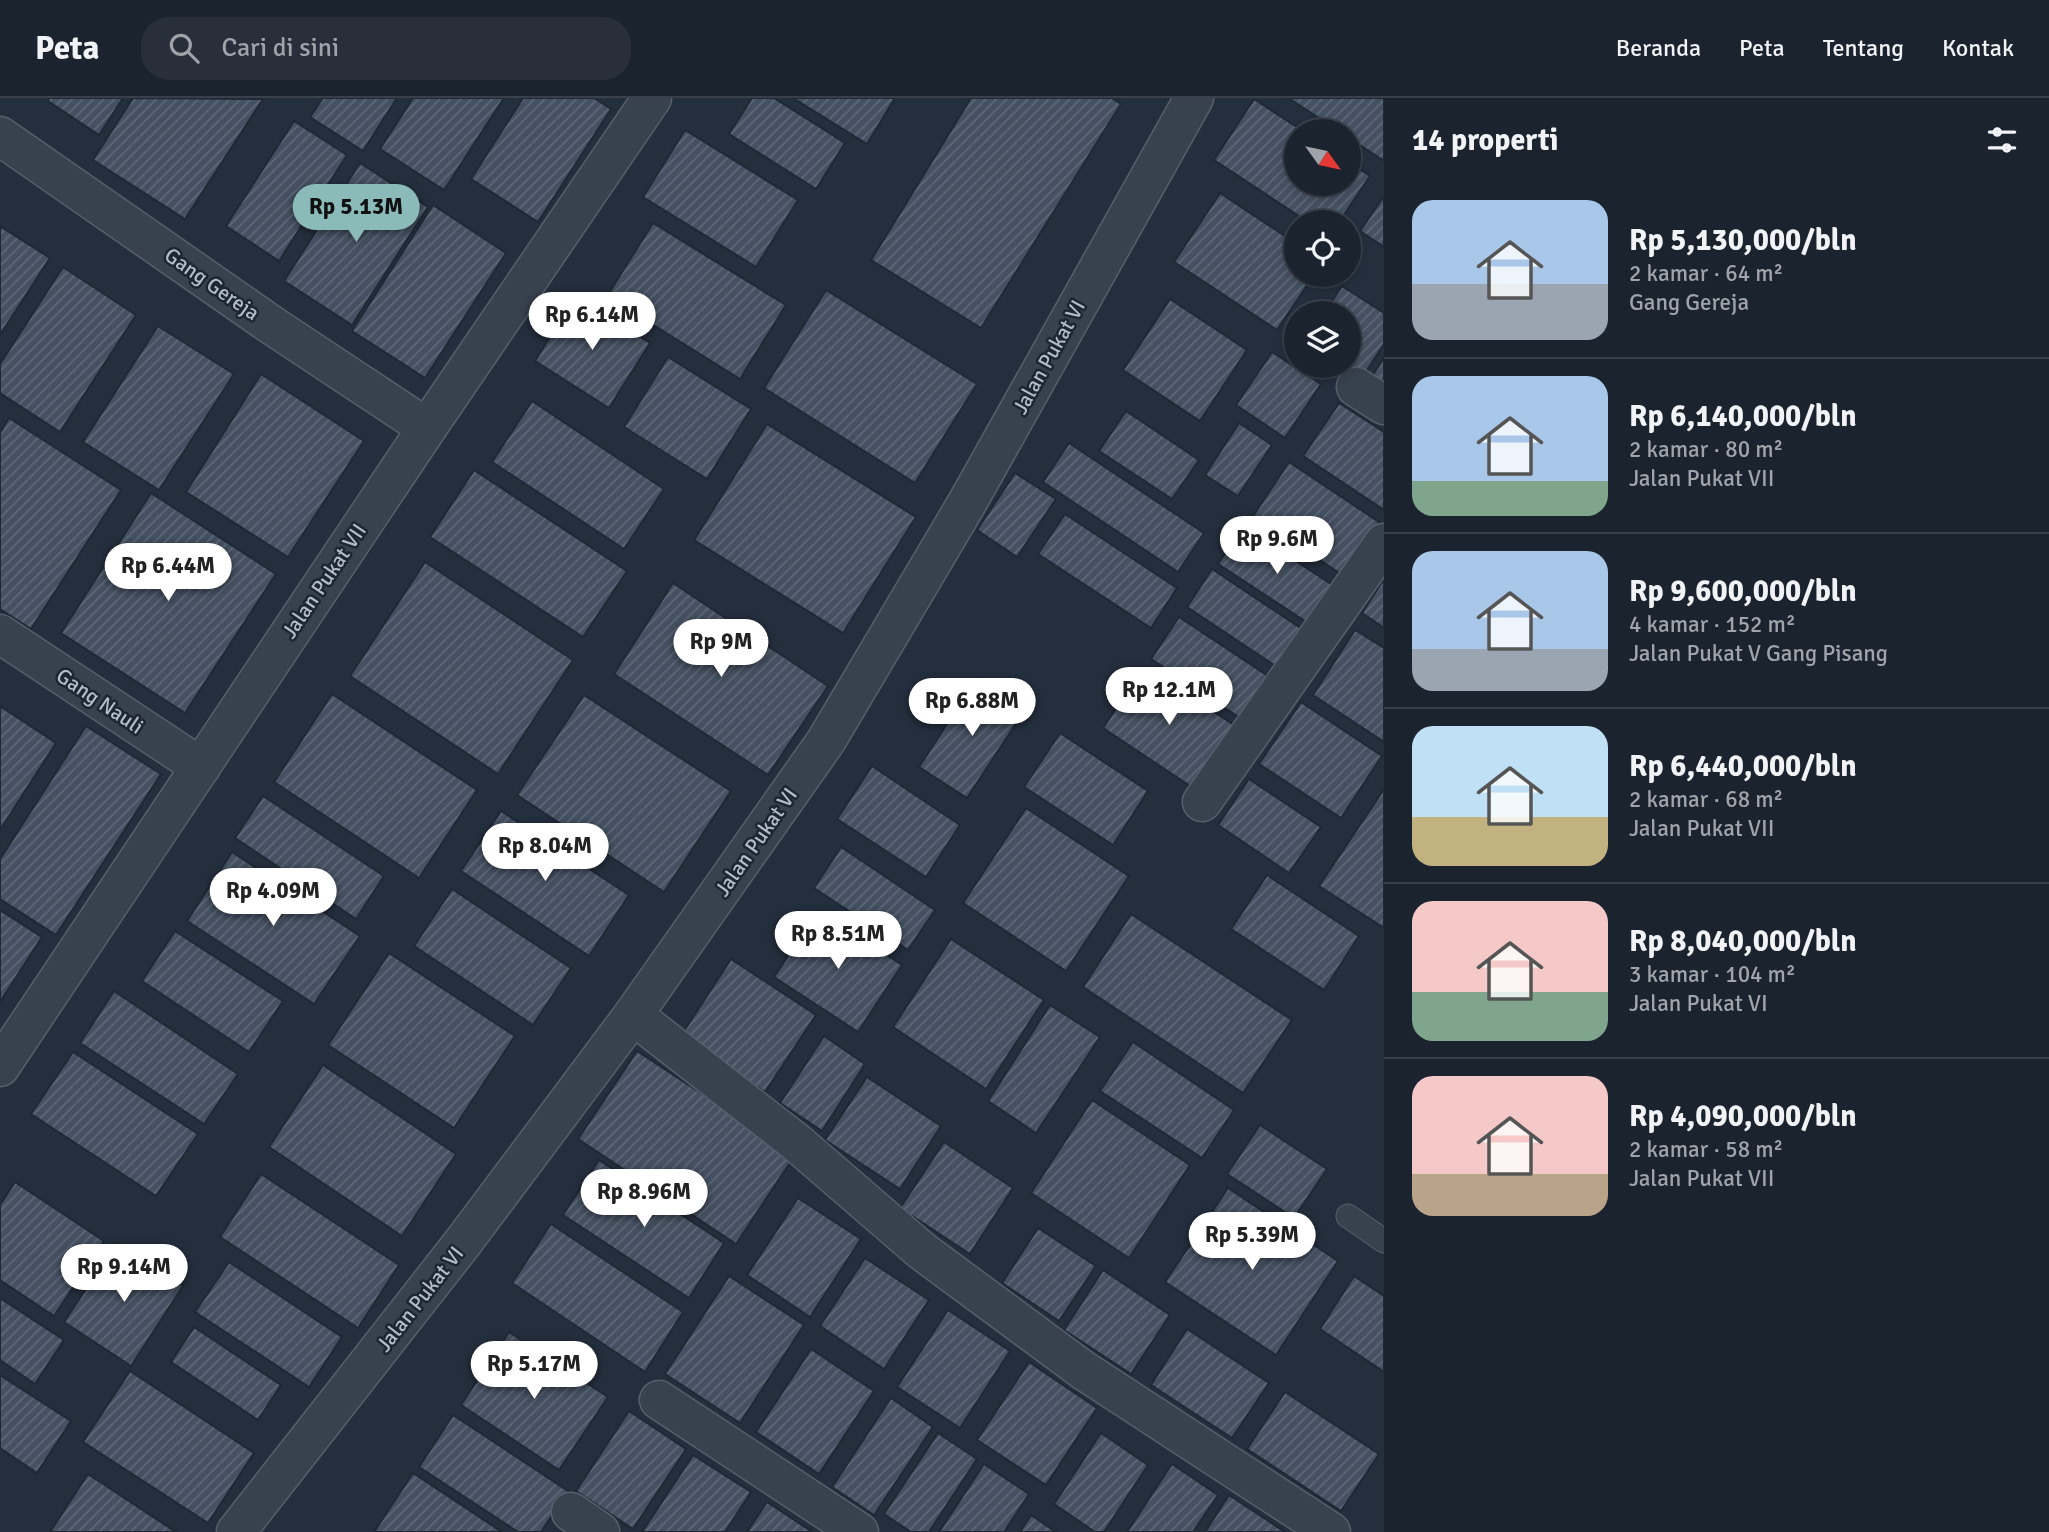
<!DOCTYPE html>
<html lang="id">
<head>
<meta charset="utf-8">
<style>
  body { margin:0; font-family:Signika,sans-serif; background:#282f3a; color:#f1f3f6; height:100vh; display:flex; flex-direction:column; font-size:26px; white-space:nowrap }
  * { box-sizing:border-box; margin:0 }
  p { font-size:23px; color:#a0a4aa }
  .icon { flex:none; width:38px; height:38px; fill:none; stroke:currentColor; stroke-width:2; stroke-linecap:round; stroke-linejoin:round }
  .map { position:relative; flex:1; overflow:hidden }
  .drawer { display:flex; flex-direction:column; background:#1b232e; width:665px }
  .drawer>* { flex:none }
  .needle { width:46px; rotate:123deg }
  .fabs { position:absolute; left:1284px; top:21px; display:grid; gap:14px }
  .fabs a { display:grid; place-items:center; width:77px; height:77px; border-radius:50%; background:#1b232e; box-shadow:0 4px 10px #0003,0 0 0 2px #39404a; font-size:35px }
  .price { position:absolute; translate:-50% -60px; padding:0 16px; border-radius:24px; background:#fff; color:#222; font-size:23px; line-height:46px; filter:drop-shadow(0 2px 4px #0008) }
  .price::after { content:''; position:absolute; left:50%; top:42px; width:21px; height:16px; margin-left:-10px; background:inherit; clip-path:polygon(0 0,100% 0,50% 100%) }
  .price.current { background:#8bbbb9; color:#111 }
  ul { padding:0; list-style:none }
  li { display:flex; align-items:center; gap:21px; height:175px; padding:0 28px }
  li+li { border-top:2px solid #39404a }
  li span { display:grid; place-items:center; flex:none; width:196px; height:140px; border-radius:21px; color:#555 }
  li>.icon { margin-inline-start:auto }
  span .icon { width:84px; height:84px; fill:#fffc; stroke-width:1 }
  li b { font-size:30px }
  h2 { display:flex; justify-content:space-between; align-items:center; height:84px; padding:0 28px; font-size:30px }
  header { display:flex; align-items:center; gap:42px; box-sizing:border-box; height:98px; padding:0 35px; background:#1b232e; border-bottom:2px solid #39404a }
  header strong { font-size:33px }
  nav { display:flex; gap:38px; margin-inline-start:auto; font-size:24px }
  .search { width:490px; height:63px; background:#282f3a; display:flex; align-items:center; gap:18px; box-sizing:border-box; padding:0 24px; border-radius:28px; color:#a0a4aa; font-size:26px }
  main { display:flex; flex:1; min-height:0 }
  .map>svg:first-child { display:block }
</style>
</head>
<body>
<header>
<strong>Peta</strong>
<div class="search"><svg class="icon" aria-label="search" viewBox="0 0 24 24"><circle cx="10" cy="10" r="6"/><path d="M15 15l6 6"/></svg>Cari di sini</div>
<nav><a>Beranda</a><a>Peta</a><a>Tentang</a><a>Kontak</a></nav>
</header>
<main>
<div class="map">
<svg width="1384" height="1434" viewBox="0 0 1384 1434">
  <defs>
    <pattern id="building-hatch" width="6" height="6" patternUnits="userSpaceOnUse" patternTransform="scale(1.75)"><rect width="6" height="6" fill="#455162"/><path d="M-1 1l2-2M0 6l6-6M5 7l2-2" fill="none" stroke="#5d6877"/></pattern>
  </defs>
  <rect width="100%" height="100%" fill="#242f3e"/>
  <g fill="url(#building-hatch)" stroke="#1f2835" stroke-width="2">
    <path d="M49 0H123L99 37 48 3Z"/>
    <path d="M133 0 263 1 185 121 93 62Z"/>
    <path d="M323 0H397L363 53 310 19Z"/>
    <path d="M413 0H504L444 92 380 51Z"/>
    <path d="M523 0H594L611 11 538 124 471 81Z"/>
    <path d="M752 0H774L845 45 816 91 729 36Z"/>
    <path d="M793 0H895L867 46Z"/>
    <path d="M971 0H1112L1121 6 981 230 871 162Z"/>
    <path d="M1288 0H1384V63L1349 40V33H1339Z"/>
    <path d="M1254 1 1303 33H1297V86H1349V64L1370 78 1339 124H1308L1214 62Z"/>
    <path d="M294 23 347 57 279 163 226 128Z"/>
    <path d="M685 32 798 102 756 169 643 99Z"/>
    <path d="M360 65 428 109 352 227 284 183Z"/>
    <path d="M1220 95 1297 146V177H1314L1277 232 1174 164Z"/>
    <path d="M1384 98V149L1360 133Z"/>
    <path d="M433 107 506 155 425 280 352 233Z"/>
    <path d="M653 125 786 207 740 281 607 198Z"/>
    <path d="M0 128 50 160 0 237Z"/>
    <path d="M63 169 136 217 60 334 0 295V266Z"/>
    <path d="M1342 188 1384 215V246L1363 278 1349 268V215H1324Z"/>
    <path d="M826 192 977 286 915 385 764 290Z"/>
    <path d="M575 199 650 245 609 310 535 263Z"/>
    <path d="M1170 201 1247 252 1200 323 1123 272Z"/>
    <path d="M158 228 234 276 159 392 83 344Z"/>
    <path d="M1272 254 1321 286 1285 340 1236 307Z"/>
    <path d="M668 259 751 311 707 381 624 329Z"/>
    <path d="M1384 260V297L1367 286Z"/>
    <path d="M261 276 364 343 288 459 186 394Z"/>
    <path d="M532 303 664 391 624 451 492 364Z"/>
    <path d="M1339 305 1384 334V412L1303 358Z"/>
    <path d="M1126 313 1199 362 1172 401 1099 353Z"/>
    <path d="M9 320 121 392 31 531 0 511V335Z"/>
    <path d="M1239 325 1272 347 1238 398 1205 377Z"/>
    <path d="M767 326 916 419 843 535 694 442Z"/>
    <path d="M1069 345 1204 435 1178 474 1043 384Z"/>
    <path d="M1289 364 1379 424 1344 478 1253 418Z"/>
    <path d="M474 372 627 473 583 539 430 439Z"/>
    <path d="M1015 375 1056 401 1017 459 977 432Z"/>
    <path d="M151 395 276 476 185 615 61 535Z"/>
    <path d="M1065 416 1177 490 1151 530 1038 456Z"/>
    <path d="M1243 428 1337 490 1311 527 1218 466Z"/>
    <path d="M425 464 573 562 498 676 350 578Z"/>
    <path d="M1212 471 1308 535 1283 573 1187 509Z"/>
    <path d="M1384 481V530L1362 515Z"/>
    <path d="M673 485 828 588 768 677 614 576Z"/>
    <path d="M1179 519 1271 580 1243 622 1151 561Z"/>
    <path d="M1355 532 1384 550V644L1313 597Z"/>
    <path d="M1144 568 1234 627 1193 690 1103 630Z"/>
    <path d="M977 580 1025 612 967 700 919 669Z"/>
    <path d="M332 596 477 692 419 780 274 684Z"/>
    <path d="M584 597 731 693 664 794 517 697Z"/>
    <path d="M1301 604 1382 658 1341 720 1259 666Z"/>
    <path d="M0 608 56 645 0 732Z"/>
    <path d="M86 628 161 676 56 837 0 801V761Z"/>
    <path d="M1060 635 1148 693 1113 747 1024 689Z"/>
    <path d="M872 668 960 727 926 779 837 721Z"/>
    <path d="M1249 681 1321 729 1289 775 1218 727Z"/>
    <path d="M1384 691V830L1319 788Z"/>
    <path d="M263 698 384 778 356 821 235 740Z"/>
    <path d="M1026 710 1129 778 1066 873 963 805Z"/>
    <path d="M501 713 629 797 589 858 461 773Z"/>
    <path d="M841 749 935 812 908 852 814 790Z"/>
    <path d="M232 754 360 838 314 906 187 823Z"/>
    <path d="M1267 777 1359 838 1324 892 1231 831Z"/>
    <path d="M452 791 571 870 533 927 414 848Z"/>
    <path d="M0 812 42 839 0 904Z"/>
    <path d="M819 812 902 867 858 934 774 879Z"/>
    <path d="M1131 816 1292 922 1243 995 1083 889Z"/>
    <path d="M175 833 283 903 249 954 142 883Z"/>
    <path d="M951 841 1044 902 986 991 893 929Z"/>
    <path d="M389 855 515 938 454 1030 328 947Z"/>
    <path d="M731 861 816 917 765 994 680 939Z"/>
    <path d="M114 893 238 976 204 1026 80 945Z"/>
    <path d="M1050 907 1100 939 1036 1035 988 1003Z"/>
    <path d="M824 938 865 966 822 1033 780 1005Z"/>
    <path d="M1133 944 1234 1012 1202 1060 1100 993Z"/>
    <path d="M637 953 795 1057 736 1146 578 1041Z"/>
    <path d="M73 954 198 1036 156 1098 31 1016Z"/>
    <path d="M323 967 456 1056 402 1138 269 1049Z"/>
    <path d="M867 979 941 1028 900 1091 825 1042Z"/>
    <path d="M1092 1002 1190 1067 1129 1160 1031 1095Z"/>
    <path d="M1260 1027 1327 1071 1294 1120 1227 1076Z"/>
    <path d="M944 1044 1013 1090 970 1156 900 1110Z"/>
    <path d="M599 1062 724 1145 689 1200 563 1117Z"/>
    <path d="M261 1076 399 1167 358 1230 220 1139Z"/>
    <path d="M15 1084 104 1143 54 1218 0 1182V1107Z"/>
    <path d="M1228 1090 1338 1163 1276 1257 1165 1184Z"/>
    <path d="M798 1100 861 1141 810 1219 747 1177Z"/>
    <path d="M551 1126 683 1214 645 1274 512 1185Z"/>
    <path d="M1038 1130 1096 1168 1059 1223 1002 1185Z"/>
    <path d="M117 1144 183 1188 131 1268 64 1224Z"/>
    <path d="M865 1160 929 1202 884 1271 820 1228Z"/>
    <path d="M229 1164 342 1239 309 1289 195 1214Z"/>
    <path d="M1103 1172 1170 1217 1131 1276 1064 1232Z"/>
    <path d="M729 1178 804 1227 740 1325 665 1276Z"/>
    <path d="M1354 1178 1384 1198V1274L1320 1231Z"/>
    <path d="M0 1200 64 1242 35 1286 0 1262Z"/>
    <path d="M948 1212 1010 1253 960 1330 897 1289Z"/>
    <path d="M194 1229 281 1287 258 1322 171 1264Z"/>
    <path d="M1187 1231 1269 1285 1232 1340 1151 1287Z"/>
    <path d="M509 1234 608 1299 559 1372 461 1307Z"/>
    <path d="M811 1251 874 1293 819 1376 756 1334Z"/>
    <path d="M1029 1264 1097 1310 1046 1387 977 1342Z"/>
    <path d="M130 1273 254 1355 208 1425 83 1344Z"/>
    <path d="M0 1277 71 1323 37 1375 0 1350Z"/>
    <path d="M1285 1294 1379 1356 1341 1413 1247 1351Z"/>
    <path d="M891 1300 933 1329 874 1417 832 1389Z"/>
    <path d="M629 1313 686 1351 633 1431 576 1393Z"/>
    <path d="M453 1317 568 1393 541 1434H518L419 1369Z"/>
    <path d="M938 1335 977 1361 929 1434H911L884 1416Z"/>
    <path d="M1101 1335 1148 1367 1104 1434H1095L1054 1406Z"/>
    <path d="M693 1357 751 1394 725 1434H642Z"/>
    <path d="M984 1366 1029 1396 1004 1434H939Z"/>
    <path d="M1172 1366 1218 1397 1193 1434H1127Z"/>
    <path d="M413 1375 502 1434H374Z"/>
    <path d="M88 1376 176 1434H50Z"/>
    <path d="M1229 1397 1285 1434H1205Z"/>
    <path d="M767 1404 811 1433 810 1434H747Z"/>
    <path d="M1031 1417 1056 1434H1020Z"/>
  </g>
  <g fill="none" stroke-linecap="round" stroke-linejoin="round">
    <defs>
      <path id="lane" d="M1348 1118 1384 1143"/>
      <g id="street">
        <path d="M0 38 273 228 427 330"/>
        <path d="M1356 289 1384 307"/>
        <path d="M0 536 201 669"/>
        <path d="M1202 704 1384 445"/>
        <path d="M633 917 797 1045 922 1153 1083 1272 1331 1434"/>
        <path d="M0 969 427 330 652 0"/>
        <path d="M659 1302 859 1434"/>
        <path d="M571 1414 600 1434"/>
        <path d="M236 1434 464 1143 633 917 826 643 967 405 1194 0"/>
      </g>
    </defs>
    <use href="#lane" stroke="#565f6c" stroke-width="25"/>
    <use href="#street" stroke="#565f6c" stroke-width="41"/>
    <use href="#lane" stroke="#38414e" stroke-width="23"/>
    <use href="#street" stroke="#38414e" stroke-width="38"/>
  </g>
  <g text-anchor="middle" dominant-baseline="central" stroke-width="5" stroke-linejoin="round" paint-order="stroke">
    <g font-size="21" fill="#b4bcc9" stroke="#1d2633">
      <text transform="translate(212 186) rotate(35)">Gang Gereja</text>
      <text transform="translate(1049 259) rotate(-61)">Jalan Pukat VI</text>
      <text transform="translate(324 483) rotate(-56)">Jalan Pukat VII</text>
      <text transform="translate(100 603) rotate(34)">Gang Nauli</text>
      <text transform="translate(756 744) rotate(-55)">Jalan Pukat VI</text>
      <text transform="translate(420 1201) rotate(-52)">Jalan Pukat VI</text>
    </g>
  </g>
</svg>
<div class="fabs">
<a><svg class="needle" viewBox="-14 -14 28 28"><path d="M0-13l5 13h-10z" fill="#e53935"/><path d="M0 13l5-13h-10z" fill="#a0a4aa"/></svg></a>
<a><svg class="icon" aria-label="locate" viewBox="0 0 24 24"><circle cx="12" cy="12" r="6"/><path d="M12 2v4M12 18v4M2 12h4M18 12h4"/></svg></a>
<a><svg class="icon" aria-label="layers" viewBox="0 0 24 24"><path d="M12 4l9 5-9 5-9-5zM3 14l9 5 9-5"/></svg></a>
</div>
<b class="price current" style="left:356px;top:146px">Rp 5.13M</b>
<b class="price" style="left:592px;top:254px">Rp 6.14M</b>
<b class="price" style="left:1277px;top:478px">Rp 9.6M</b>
<b class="price" style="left:168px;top:505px">Rp 6.44M</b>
<b class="price" style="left:721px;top:581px">Rp 9M</b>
<b class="price" style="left:1169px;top:629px">Rp 12.1M</b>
<b class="price" style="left:972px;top:640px">Rp 6.88M</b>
<b class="price" style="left:545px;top:785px">Rp 8.04M</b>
<b class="price" style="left:273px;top:830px">Rp 4.09M</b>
<b class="price" style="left:838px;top:873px">Rp 8.51M</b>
<b class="price" style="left:644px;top:1131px">Rp 8.96M</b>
<b class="price" style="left:1252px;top:1174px">Rp 5.39M</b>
<b class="price" style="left:124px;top:1206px">Rp 9.14M</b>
<b class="price" style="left:534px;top:1303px">Rp 5.17M</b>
</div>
<section class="drawer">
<h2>14 properti<svg class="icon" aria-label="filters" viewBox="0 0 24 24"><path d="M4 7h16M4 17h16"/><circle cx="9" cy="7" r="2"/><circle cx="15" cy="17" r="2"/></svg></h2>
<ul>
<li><span style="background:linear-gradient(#a9c7e8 60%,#9aa5b1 0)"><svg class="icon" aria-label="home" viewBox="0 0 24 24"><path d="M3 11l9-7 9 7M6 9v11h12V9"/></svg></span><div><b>Rp 5,130,000/bln</b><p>2 kamar · 64 m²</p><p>Gang Gereja</p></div></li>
<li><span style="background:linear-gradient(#a9c7e8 75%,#7fa58c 0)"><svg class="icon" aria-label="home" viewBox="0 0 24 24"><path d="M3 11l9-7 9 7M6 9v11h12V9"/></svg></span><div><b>Rp 6,140,000/bln</b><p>2 kamar · 80 m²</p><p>Jalan Pukat VII</p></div></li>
<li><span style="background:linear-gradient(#a9c7e8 70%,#9aa5b1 0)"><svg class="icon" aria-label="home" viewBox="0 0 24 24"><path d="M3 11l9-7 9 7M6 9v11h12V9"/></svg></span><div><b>Rp 9,600,000/bln</b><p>4 kamar · 152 m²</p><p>Jalan Pukat V Gang Pisang</p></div></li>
<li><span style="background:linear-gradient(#bfe0f5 65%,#c2b280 0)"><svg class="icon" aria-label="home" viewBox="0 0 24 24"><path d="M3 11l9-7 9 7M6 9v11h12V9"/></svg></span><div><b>Rp 6,440,000/bln</b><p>2 kamar · 68 m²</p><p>Jalan Pukat VII</p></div></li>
<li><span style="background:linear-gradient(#f6c9c9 65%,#7fa58c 0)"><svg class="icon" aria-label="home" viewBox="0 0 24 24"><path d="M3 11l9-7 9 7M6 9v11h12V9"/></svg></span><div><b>Rp 8,040,000/bln</b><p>3 kamar · 104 m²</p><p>Jalan Pukat VI</p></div></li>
<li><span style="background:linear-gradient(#f6c9c9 70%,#b9a48a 0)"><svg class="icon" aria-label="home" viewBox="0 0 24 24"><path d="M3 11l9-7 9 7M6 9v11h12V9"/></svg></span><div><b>Rp 4,090,000/bln</b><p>2 kamar · 58 m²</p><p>Jalan Pukat VII</p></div></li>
</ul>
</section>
</main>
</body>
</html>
